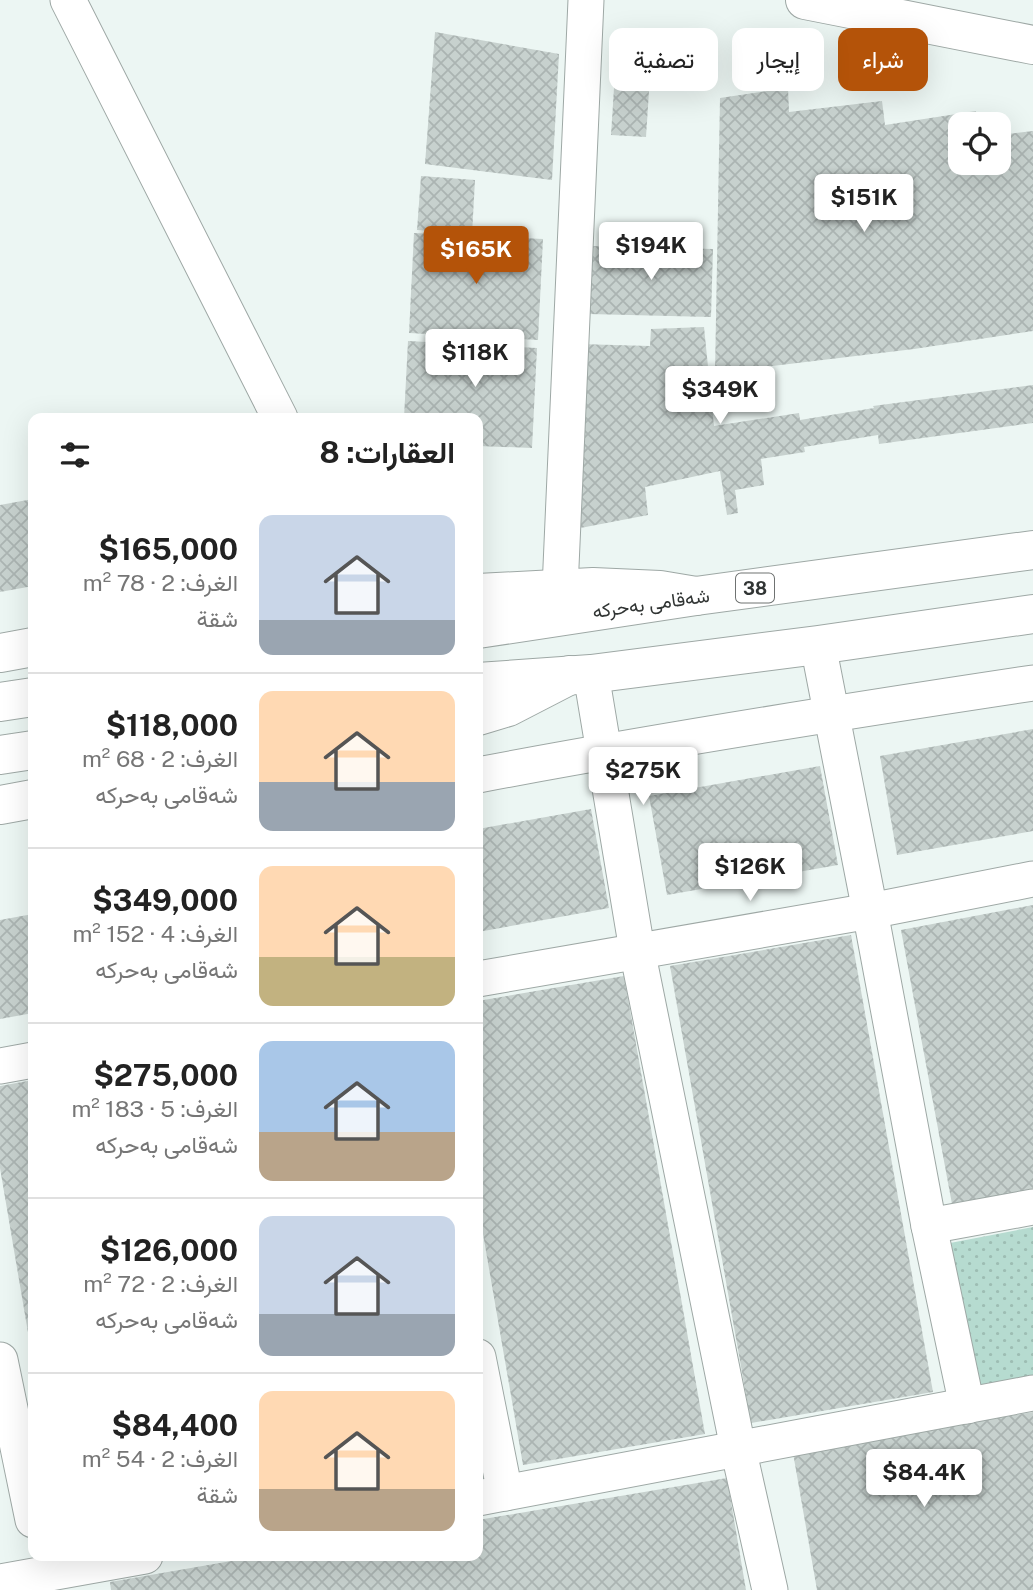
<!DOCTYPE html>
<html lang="ar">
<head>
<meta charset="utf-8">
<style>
  body { margin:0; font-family:"Public Sans",Vazirmatn,sans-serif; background:#f6f6f6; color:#222; direction:rtl; height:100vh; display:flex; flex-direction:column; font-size:26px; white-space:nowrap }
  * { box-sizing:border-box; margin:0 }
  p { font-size:23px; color:#767676 }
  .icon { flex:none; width:38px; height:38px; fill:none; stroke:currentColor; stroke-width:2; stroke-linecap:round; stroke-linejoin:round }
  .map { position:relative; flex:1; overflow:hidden; direction:ltr }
  .side { position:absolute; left:28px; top:413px; width:455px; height:1148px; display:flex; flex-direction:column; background:#fff; border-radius:14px; box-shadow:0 7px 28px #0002; direction:rtl }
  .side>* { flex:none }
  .top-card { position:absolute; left:504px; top:28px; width:424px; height:63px; direction:rtl; display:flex; gap:14px }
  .fabs { position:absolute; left:948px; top:112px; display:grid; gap:14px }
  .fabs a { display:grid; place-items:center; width:63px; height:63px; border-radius:14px; background:#fff; box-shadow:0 7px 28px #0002; font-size:35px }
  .price { position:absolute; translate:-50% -60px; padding:0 16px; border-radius:7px; background:#fff; color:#222; font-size:23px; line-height:46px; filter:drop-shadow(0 2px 4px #0008) }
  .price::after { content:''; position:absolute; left:50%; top:42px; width:21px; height:16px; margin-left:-10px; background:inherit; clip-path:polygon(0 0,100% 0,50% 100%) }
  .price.selected { background:#b45309; color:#fff }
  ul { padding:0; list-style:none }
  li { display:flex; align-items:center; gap:21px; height:175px; padding:0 28px }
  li+li { border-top:2px solid #e0e0e0 }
  li span { display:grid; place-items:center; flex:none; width:196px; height:140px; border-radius:14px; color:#555 }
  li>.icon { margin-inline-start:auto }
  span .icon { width:84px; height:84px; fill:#fffc; stroke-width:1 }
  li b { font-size:30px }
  h2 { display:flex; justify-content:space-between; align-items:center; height:84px; padding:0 28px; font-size:30px }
  .pill { padding:0 24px; border-radius:14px; background:#fff; box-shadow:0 7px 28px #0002; font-size:24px; line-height:63px }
  .pill.selected { background:#b45309; color:#fff }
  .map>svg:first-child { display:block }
</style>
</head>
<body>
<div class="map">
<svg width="1033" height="1590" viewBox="0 0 1033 1590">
  <defs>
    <pattern id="park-dots" width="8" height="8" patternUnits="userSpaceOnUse" patternTransform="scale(1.75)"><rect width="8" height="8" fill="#b6dbd0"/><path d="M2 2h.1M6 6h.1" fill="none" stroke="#9dbdb3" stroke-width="1.8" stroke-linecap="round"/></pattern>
    <pattern id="building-cross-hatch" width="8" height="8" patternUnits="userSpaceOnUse" patternTransform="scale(1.75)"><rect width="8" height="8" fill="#c7d1ce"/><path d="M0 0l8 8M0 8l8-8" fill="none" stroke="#abb4b2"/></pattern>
  </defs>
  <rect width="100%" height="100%" fill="#ecf6f3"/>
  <path fill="url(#park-dots)" d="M1033 1227V1376L978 1387 950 1243Z"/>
  <g fill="url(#building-cross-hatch)">
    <path d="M435 32 559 54 552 180 425 164Z"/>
    <path d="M617 42 652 45 646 137 611 135Z"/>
    <path d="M788 88 789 112 882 101 885 125 976 111 977 124H961V163H999V135L1033 131V331L914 349 715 373 720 98Z"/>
    <path d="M421 176 475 180 472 234 417 230Z"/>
    <path d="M414 233 543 239 538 340 409 333Z"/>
    <path d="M590 246 713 249 711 317 588 314Z"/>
    <path d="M704 327 714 426 799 413 800 420 874 408 873 406 1033 385V423L879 444 878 435 804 447 805 452 761 459 764 485 735 490 738 513 727 515 720 471 645 487 648 515 570 530 579 344 650 346 651 329Z"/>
    <path d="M408 341 537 348 532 448 478 446V418H404Z"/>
    <path d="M33 499V586L0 592V505Z"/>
    <path d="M1033 729V831L897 855 880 756Z"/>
    <path d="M820 766 838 865 667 895 649 796Z"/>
    <path d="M591 809 609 908 478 932V829Z"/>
    <path d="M1033 905V1190L952 1204 901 930Z"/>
    <path d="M33 914V1013L0 1019V920Z"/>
    <path d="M851 935 933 1392 751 1423 670 966Z"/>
    <path d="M624 976 705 1434 523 1465 478 1205V1001Z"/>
    <path d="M33 1080V1356H32L0 1168V1086Z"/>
    <path d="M1033 1412V1590H817L793 1453Z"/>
    <path d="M727 1478 746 1590H111L110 1582 260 1556H478V1520Z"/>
  </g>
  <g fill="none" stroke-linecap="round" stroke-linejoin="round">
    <defs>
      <g id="street">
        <path d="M68 0 280 418"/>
        <path d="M560 589 586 0"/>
        <path d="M818 645 870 911 929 1226 967 1406"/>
        <path d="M591 674 637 950 738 1448 770 1590"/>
        <path d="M478 775C662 740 847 711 1033 683"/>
        <path d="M478 979 870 911 1033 879"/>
        <path d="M0 1066 33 1060"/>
        <path d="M929 1226 1033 1207"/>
        <path d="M478 1357 505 1493"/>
        <path d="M0 1360 33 1520"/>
        <path d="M478 1498 1033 1393"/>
        <path d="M0 1582 145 1556"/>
      </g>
      <path id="secondary" d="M805 0 1033 45"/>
      <g id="primary">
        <path d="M478 629 696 596 1033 550"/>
        <path d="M478 682 591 674 818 645 1033 614"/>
        <path d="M0 702 33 697"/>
        <path d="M0 755 33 750"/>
      </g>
      <g id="highway">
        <path d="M478 593 593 587 660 590 696 596"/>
        <path d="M0 653 33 647"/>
        <path d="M478 716 508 707 570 675"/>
        <path d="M0 805 33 799"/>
      </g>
    </defs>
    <use href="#street" stroke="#9ea8a5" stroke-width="37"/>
    <use href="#secondary" stroke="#9ea8a5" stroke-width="40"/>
    <use href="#primary" stroke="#9ea8a5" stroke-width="40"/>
    <use href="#highway" stroke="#9ea8a5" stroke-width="40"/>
    <use href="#street" stroke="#fff" stroke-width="35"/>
    <use href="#secondary" stroke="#fff" stroke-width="38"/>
    <use href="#primary" stroke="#fff" stroke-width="38"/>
    <use href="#highway" stroke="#fff" stroke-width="38"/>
  </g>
  <g text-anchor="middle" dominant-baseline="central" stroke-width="7" stroke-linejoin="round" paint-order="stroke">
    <rect fill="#fff" stroke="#6f7271" stroke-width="2" x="736" y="573.5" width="38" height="29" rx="5"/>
    <g font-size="18" font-weight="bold" fill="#313534">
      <text x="755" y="588">38</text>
    </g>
    <g font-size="19" fill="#313534" stroke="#fff">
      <text transform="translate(651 603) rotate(-8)">شەقامی بەحرکە</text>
    </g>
  </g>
</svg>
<div class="fabs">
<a><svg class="icon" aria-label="locate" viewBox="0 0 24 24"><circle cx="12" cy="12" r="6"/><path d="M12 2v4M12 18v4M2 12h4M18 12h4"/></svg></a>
</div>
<b class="price" style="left:864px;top:234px">$151K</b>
<b class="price" style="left:651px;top:282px">$194K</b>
<b class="price selected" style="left:476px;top:286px">$165K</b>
<b class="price" style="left:475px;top:389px">$118K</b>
<b class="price" style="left:720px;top:426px">$349K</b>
<b class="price" style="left:643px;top:807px">$275K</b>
<b class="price" style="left:750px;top:903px">$126K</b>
<b class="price" style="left:924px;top:1509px">$84.4K</b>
<div class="top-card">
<a class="pill selected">شراء</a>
<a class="pill">إيجار</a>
<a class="pill">تصفية</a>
</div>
<section class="side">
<h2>العقارات: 8<svg class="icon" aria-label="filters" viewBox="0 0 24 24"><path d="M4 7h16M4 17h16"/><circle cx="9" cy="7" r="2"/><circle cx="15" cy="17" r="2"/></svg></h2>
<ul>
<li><span style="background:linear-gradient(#c9d6e8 75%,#9aa5b1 0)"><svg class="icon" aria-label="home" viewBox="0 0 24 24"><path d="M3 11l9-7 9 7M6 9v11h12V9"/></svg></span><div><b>$165,000</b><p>الغرف: 2 · 78 m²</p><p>شقة</p></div></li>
<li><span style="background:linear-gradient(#ffd9b3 65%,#9aa5b1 0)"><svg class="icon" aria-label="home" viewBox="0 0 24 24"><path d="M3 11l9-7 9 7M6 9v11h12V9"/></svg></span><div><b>$118,000</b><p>الغرف: 2 · 68 m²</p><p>شەقامی بەحرکە</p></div></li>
<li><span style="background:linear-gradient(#ffd9b3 65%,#c2b280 0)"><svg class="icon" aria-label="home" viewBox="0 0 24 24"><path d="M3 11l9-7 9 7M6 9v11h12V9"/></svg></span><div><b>$349,000</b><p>الغرف: 4 · 152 m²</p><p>شەقامی بەحرکە</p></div></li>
<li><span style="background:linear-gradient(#a9c7e8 65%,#b9a48a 0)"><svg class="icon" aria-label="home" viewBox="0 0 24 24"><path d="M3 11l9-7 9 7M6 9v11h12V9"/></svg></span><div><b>$275,000</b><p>الغرف: 5 · 183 m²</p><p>شەقامی بەحرکە</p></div></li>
<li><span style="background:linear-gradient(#c9d6e8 70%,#9aa5b1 0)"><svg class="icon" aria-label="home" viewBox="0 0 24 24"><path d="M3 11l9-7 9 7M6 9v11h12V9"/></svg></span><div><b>$126,000</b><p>الغرف: 2 · 72 m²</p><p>شەقامی بەحرکە</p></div></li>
<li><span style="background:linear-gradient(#ffd9b3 70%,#b9a48a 0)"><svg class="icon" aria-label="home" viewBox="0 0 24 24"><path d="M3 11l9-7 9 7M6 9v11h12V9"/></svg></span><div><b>$84,400</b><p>الغرف: 2 · 54 m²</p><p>شقة</p></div></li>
</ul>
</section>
</div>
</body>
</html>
